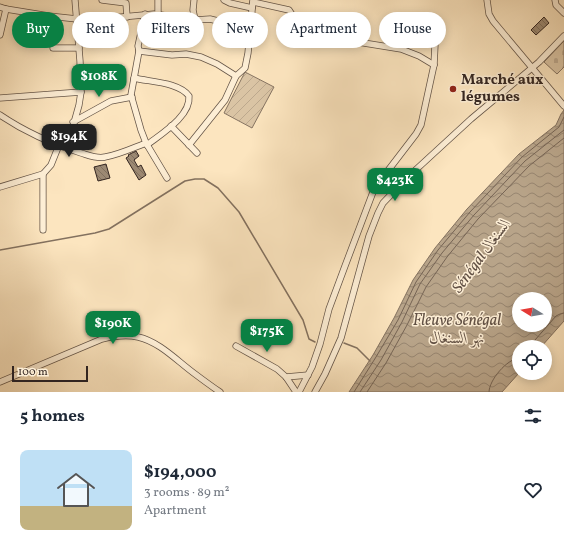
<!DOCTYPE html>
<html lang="en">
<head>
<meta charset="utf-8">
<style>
  body { margin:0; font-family:Vollkorn,Amiri,serif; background:#f2f2f3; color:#1f2937; height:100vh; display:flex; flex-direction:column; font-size:15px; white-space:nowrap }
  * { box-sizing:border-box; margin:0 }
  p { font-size:13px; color:#747a83 }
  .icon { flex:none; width:22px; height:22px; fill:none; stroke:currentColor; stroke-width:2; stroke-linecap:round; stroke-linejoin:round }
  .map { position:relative; height:392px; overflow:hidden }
  .side { display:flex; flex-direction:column; background:#fff; flex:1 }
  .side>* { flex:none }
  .guide { position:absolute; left:12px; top:12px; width:540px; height:36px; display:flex; gap:8px }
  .needle { width:26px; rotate:281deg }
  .fabs { position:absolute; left:512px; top:292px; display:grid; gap:8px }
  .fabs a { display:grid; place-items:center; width:40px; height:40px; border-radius:50%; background:#fff; box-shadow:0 2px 10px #0003; font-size:20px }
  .scale { position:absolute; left:12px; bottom:10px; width:76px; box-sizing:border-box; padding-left:4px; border:2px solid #332520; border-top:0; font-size:11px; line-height:14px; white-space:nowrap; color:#332520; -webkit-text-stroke:3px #fdeed5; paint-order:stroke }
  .price { position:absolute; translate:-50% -34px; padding:0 9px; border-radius:8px; background:#0b8043; color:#fff; font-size:13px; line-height:26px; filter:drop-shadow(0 1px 2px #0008) }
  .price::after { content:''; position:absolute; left:50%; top:24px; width:12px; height:9px; margin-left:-6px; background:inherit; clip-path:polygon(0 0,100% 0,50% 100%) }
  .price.selected { background:#222; color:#fff }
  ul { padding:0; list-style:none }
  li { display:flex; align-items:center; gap:12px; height:100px; padding:0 20px }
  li+li { border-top:1px solid #e0e1e3 }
  li span { display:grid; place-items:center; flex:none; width:112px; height:80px; border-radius:8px; color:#555 }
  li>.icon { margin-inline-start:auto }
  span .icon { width:48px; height:48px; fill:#fffc; stroke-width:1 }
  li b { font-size:17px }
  h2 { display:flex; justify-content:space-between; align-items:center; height:48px; padding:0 20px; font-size:17px }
  .pill { padding:0 14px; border-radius:18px; background:#fff; box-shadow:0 2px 10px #0003; font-size:14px; line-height:36px }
  .pill.selected { background:#0b8043; color:#fff }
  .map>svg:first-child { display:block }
</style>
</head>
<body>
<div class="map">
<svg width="564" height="392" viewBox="0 0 564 392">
  <defs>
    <pattern id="cemetery-stones" width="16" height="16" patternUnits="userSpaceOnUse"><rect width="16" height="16" fill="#dac4a4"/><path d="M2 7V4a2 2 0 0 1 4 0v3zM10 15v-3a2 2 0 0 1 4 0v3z" fill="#bca88d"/></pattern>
    <pattern id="garden-furrows" width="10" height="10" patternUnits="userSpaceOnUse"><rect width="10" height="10" fill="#dac4a4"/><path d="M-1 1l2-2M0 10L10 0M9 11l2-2" fill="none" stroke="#bca88d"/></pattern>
    <pattern id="water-waves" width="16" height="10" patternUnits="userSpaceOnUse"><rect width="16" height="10" fill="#b8a489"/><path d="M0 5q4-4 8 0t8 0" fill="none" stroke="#968570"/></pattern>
    <pattern id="building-back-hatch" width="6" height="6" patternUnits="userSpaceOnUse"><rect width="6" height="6" fill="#9c8973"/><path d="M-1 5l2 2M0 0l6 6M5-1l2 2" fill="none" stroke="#80705e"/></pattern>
  </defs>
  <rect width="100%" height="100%" fill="#fce5bf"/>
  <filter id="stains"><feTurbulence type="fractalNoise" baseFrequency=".005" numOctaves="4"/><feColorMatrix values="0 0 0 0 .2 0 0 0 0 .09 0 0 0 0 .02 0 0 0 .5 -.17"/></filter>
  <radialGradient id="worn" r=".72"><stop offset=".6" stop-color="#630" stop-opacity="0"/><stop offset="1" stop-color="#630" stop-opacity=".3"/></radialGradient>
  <path fill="url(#cemetery-stones)" stroke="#867462" d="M564 41V67L557 74 544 62Z"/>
  <path fill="url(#garden-furrows)" stroke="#867462" d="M245 72 274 87 252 128 224 113Z"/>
  <path fill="url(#water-waves)" stroke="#83715f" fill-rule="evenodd" d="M564 110V321L541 347H519V373L502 392H349L373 355 394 318 413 280 435 248 467 209 519 154 556 125 561 114ZM519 299H545V325H519Z"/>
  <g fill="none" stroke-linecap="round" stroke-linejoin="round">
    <g stroke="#766454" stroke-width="1">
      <path d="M533 347 535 340 556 316 560 314 564 313"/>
      <path d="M354 392 376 357 398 320 416 282 438 250 470 212 522 157 559 127 564 117"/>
      <path d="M360 392 381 360 402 322 420 284 442 253 474 215 525 161 564 130"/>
      <path d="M367 392 386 363 407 325 426 287 447 257 478 219 529 166 564 138"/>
      <path d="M489 392C489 380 507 359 519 358"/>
    </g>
    <g stroke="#83715f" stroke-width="1.5">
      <path d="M0 250 95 233 109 229 185 181 195 179H204L218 188 239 212 303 320 309 339 315 342"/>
      <path d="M344 343 357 348 370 361"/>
    </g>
  </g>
  <g fill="url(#building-back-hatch)" stroke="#332520">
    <path d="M544 17 549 23 536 35 531 30Z"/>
    <path d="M399 23 405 24V28L409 29 407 40 395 39V37H392L394 27 398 28Z"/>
    <path d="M136 151 139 156 134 160 138 167 141 165 146 175 139 180 126 158 129 156 128 155Z"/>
    <path d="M106 164 110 178 98 181 94 167Z"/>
  </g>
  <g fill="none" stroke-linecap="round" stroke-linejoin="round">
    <defs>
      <g id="minor">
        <path d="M102 0 126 3 127 17"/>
        <path d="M158 0V14"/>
        <path d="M194 0 193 10 195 20"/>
        <path d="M224 0 230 3 252 8"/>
        <path d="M487 0 489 14 493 21 564 106"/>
        <path d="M555 0 556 5 564 13"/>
        <path d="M253 2 289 10 302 30 308 34 401 49 419 56 434 65"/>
        <path d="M0 7 6 9 49 16 77 19"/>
        <path d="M145 14 138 46 139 51 131 95 141 130 146 143 167 178"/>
        <path d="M78 21 154 14 195 20 210 19 250 29"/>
        <path d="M0 35 6 9"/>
        <path d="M53 48H79"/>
        <path d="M139 51 172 55 186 54 201 57 217 64 236 76"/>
        <path d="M134 78C150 82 179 82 189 96 191 116 161 134 147 145"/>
        <path d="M0 98 81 92"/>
        <path d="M0 115C25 132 52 144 81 153 88 155 97 159 105 157 118 155 133 148 146 143"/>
        <path d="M73 122 111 101 132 97"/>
        <path d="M171 126 197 153"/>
        <path d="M189 145 225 100 236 76 245 68 248 53 253 0"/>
        <path d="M67 148 79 105 81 92 80 61 75 0"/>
        <path d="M43 174V230"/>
        <path d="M0 187 43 174 51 165 59 145"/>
        <path d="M236 346 277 369 286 377 296 392"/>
        <path d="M286 377 308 375"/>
        <path d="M0 382 102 339C114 336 125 334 138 337 160 342 177 361 195 374 203 380 211 386 220 392"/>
        <path d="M299 392 312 367 320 344 329 309 345 266 373 192 380 181 416 134 421 125 434 65 436 25"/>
        <path d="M315 392 325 374 341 338 369 236 378 213 383 203 409 176 471 119 539 62 564 36"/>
      </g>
    </defs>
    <use href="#minor" stroke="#655548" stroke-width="7"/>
    <use href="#minor" stroke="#fdeed5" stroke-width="5.5"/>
  </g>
  <circle fill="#8f2418" stroke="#fdeed5" stroke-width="1.5" cx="453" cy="89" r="4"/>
  <g text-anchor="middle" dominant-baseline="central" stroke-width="3" stroke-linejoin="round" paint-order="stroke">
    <g font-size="15" font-weight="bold" fill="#332520" stroke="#fdeed5" text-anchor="start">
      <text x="461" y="80">Marché aux<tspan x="461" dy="17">légumes</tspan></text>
    </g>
    <g font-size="16" font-style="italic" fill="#625145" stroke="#fdeed5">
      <text transform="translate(482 256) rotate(-54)">Sénégal السنغال</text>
      <text x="457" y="321">Fleuve Sénégal<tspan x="457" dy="18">نهر السنغال</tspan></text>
    </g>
  </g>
  <rect width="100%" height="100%" filter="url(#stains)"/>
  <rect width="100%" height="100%" fill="url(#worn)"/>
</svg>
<div class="fabs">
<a><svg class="needle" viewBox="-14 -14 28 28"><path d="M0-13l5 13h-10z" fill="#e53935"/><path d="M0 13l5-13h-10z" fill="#747a83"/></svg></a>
<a><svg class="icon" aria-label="locate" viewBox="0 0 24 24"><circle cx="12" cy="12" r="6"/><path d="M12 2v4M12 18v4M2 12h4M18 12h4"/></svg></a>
</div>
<div class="scale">100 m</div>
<b class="price" style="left:99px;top:98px">$108K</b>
<b class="price selected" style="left:69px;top:158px">$194K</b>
<b class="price" style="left:395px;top:202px">$423K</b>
<b class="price" style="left:113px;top:345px">$190K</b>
<b class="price" style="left:267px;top:353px">$175K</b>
<div class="guide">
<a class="pill selected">Buy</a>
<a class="pill">Rent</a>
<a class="pill">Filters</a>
<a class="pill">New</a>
<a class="pill">Apartment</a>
<a class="pill">House</a>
</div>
</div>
<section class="side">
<h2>5 homes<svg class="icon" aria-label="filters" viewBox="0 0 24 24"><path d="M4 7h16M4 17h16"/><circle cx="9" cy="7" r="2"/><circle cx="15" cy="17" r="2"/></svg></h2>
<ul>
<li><span style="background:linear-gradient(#bfe0f5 70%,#c2b280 0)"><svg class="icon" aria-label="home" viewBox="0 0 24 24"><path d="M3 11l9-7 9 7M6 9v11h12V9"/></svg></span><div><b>$194,000</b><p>3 rooms · 89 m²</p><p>Apartment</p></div><svg class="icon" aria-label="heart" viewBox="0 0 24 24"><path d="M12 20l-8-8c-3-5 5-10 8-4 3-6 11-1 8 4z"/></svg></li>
</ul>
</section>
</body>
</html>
